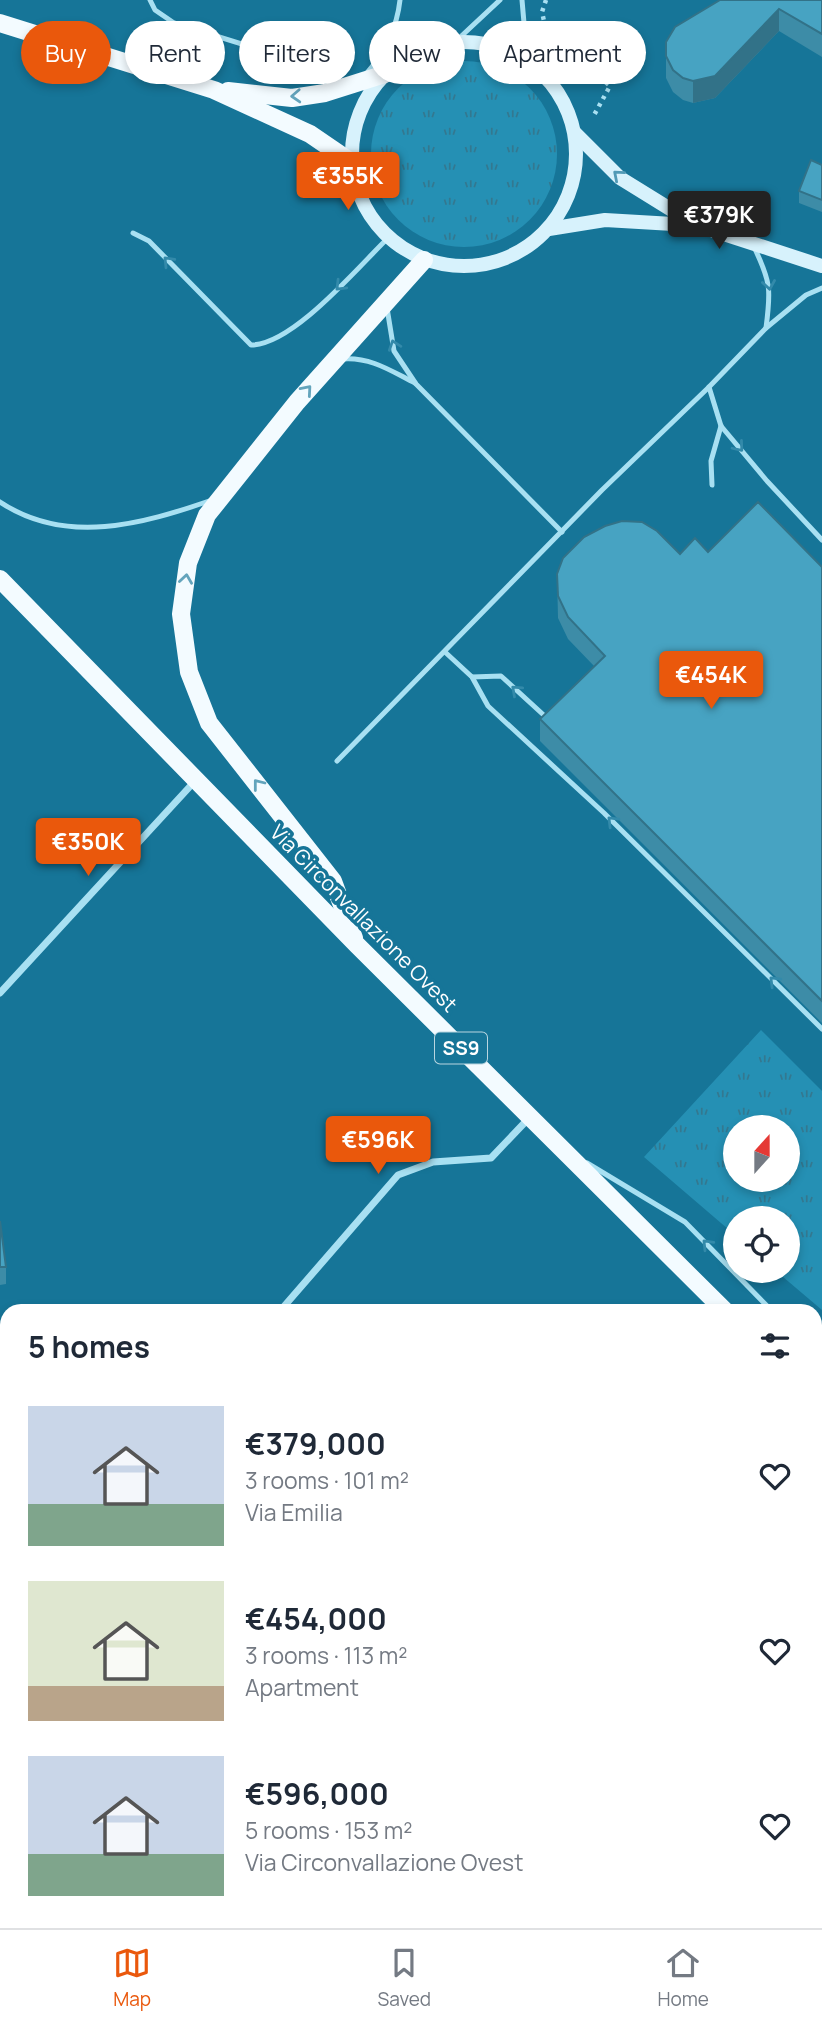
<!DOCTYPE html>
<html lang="en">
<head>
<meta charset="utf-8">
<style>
  body { margin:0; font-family:Manrope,sans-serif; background:#f2f2f3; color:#1f2937; height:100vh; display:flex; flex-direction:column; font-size:26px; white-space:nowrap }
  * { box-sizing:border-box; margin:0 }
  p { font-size:23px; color:#747a83 }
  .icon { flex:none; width:38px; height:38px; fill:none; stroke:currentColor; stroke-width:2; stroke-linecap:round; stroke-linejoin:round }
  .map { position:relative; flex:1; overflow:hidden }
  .panel { position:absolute; left:0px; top:1304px; width:822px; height:625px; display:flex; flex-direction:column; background:#fff; border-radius:21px 21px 0 0; box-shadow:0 4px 10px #0003 }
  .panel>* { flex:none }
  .guide { position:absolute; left:21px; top:21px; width:780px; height:63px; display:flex; gap:14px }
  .needle { width:46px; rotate:21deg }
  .tools { position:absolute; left:723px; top:1115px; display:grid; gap:14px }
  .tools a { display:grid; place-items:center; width:77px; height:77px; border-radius:50%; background:#fff; box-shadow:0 4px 10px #0003; font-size:35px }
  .price { position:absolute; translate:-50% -60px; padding:0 16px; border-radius:7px; background:#ea580c; color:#fff; font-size:23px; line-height:46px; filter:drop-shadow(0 2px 4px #0008) }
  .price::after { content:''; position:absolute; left:50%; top:42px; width:21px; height:16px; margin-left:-10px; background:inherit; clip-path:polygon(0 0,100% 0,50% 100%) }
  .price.current { background:#222; color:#fff }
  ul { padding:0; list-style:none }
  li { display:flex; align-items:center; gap:21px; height:175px; padding:0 28px }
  li span { display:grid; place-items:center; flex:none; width:196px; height:140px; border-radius:0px; color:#555 }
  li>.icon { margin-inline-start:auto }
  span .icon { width:84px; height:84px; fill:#fffc; stroke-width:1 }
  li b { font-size:30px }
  h2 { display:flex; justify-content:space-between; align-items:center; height:84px; padding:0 28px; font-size:30px }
  .tag { padding:0 24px; border-radius:32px; background:#fff; box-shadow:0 4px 10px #0003; font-size:24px; line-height:63px }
  .tag.current { background:#ea580c; color:#fff }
  .dock { display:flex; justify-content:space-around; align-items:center; height:98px; border-top:2px solid #e0e1e3; background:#fff; font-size:19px; color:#747a83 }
  .dock a { display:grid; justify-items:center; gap:4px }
  .dock .current { color:#ea580c }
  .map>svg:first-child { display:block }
</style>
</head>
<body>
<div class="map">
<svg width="822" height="1928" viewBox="0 0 822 1928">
  <defs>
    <pattern id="grass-tufts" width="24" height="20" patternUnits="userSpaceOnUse" patternTransform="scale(1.75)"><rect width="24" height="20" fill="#2590b4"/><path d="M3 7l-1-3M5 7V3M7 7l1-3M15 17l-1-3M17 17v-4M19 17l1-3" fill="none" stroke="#337890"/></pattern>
  </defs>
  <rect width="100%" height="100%" fill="#167598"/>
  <g fill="url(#grass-tufts)" fill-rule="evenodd">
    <circle cx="464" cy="154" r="93"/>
    <path d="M761 1030 822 1091V1310L776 1271 788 1270V1218H735V1235L644 1157ZM735 1127H788V1180H735Z"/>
  </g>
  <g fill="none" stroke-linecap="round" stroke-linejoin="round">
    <g stroke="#a8e0f2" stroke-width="4.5" stroke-dasharray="3.5 5" stroke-linecap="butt">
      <path d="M546 0 542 12 546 30 610 86 593 117"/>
      <path d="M0 1745H7"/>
      <path d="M255 1928 256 1922"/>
    </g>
    <g stroke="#a8e0f2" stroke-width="5">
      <path d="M150 0 155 10 174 23 316 67 335 85"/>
      <path d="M522 0 524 23 536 67"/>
      <path d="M455 42 500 0"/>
      <path d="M367 73C385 52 397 27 400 0"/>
      <path d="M133 233 149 241 251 345C293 345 358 267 388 238"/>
      <path d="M754 247C771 282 771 290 766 328"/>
      <path d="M387 308 394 351 416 384 562 532"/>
      <path d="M343 359C371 357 391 371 415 383"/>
      <path d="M709 387 721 426 767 481 822 540"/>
      <path d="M712 485 711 461 721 426"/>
      <path d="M0 502C66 546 143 524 212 500"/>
      <path d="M445 652 472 677 488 706 604 813 822 1029"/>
      <path d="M472 677 501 676 548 719"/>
      <path d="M337 761 602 490 709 387 766 328 806 295 822 288"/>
      <path d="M587 1163 685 1222 772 1311"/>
      <path d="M816 1336 822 1339"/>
      <path d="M0 1468 7 1474"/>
      <path d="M816 1641 822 1634"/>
      <path d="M797 1922 799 1928"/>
    </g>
    <g stroke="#a8e0f2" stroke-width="7">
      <path d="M0 993 195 781"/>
      <path d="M280 1311 398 1175 433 1162 491 1158 530 1117"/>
      <path d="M0 1676 7 1668"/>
    </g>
    <g stroke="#d7f2fc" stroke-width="14">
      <circle cx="464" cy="154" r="112"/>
      <path d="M575 133 620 178 696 225 822 266"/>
      <path d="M549 229 605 220 690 225"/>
    </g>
    <g stroke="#f3fbff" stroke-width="18">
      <path d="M0 23 214 90 310 134 351 162"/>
      <path d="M228 91 292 98 325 93 385 74"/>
      <path d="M0 579 357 945 725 1311"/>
      <path d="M354 938 333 881 209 723 189 672 181 614 188 563 207 515 297 402 424 260"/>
      <path d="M816 1401 822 1407"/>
    </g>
  </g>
  <g fill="#3d8ca7">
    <path d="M822 0V57L779 31 715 98 693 103 683 100 673 92 666 78V42L675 27Z"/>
    <path d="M822 165V212L799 203V191Z"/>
    <path d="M708 552 822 567V1023L540 741V719L594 666 568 639 558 618 557 574 680 554Z"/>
    <path d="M0 1221 6 1267V1284L0 1285Z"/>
    <path d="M822 1647V1858L816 1851V1654Z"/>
  </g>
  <g fill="#327288">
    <path d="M779 9V31L715 98 693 103V81Z"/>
    <path d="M7 1361V1373L0 1381V1370Z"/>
  </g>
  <g fill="#47a3c2" stroke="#327288" stroke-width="2">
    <path d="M720 0H822V34L779 9 715 76 693 81 683 78 673 70 666 56V42L675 27Z"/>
    <path d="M811 160 822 165V200L799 191Z"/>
    <path d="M758 502 822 567V1001L540 719 605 656 568 617 558 596 557 574 563 558 584 537 605 526 622 521 642 522 657 531 680 554 695 538 708 552Z"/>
    <path d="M0 1221 6 1267H0Z"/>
    <path d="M0 1331 7 1336V1361L0 1370Z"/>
    <path d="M822 1647V1782L816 1776V1654Z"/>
    <path d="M822 1789V1836L816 1829V1795Z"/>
  </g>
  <defs><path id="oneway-chevron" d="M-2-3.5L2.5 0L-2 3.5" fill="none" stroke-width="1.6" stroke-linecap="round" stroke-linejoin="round" transform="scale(1.75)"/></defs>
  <g stroke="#63a4bc">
    <use href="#oneway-chevron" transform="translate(296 96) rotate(177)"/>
    <use href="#oneway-chevron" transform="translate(307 390) rotate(-49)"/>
    <use href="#oneway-chevron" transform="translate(186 579) rotate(-82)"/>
    <use href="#oneway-chevron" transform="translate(258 784) rotate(-128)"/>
  </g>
  <use stroke="#509ab6" href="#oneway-chevron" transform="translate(618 175) rotate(-139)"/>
  <g stroke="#338aaa">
    <use href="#oneway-chevron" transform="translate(168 261) rotate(-134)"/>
    <use href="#oneway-chevron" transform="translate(769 285) rotate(81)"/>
    <use href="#oneway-chevron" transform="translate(340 286) rotate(135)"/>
    <use href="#oneway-chevron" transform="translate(394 345) rotate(-109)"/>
    <use href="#oneway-chevron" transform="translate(739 447) rotate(50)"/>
    <use href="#oneway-chevron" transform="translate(516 690) rotate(-138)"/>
    <use href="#oneway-chevron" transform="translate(612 821) rotate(-135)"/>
    <use href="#oneway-chevron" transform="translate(774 981) rotate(-135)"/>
    <use href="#oneway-chevron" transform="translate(707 1244) rotate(-134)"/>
  </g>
  <g text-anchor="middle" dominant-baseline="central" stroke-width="7" stroke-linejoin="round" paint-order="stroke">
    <rect fill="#167598" stroke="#b9d6e0" stroke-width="2" x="435" y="1032.5" width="52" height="31" rx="5"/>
    <g font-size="19" font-weight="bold" fill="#fff">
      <text x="461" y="1048">SS9</text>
    </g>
    <g font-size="21" fill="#fff" stroke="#167598">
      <text transform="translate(364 918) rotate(45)">Via Circonvallazione Ovest</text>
    </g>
  </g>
</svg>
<div class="tools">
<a><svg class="needle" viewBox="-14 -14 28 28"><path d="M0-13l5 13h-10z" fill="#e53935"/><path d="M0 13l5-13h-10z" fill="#747a83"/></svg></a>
<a><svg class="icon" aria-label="locate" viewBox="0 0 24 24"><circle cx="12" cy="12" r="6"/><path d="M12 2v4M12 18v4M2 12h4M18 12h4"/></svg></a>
</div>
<b class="price" style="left:348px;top:212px">€355K</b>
<b class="price current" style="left:719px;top:251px">€379K</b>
<b class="price" style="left:711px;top:711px">€454K</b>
<b class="price" style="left:88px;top:878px">€350K</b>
<b class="price" style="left:378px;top:1176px">€596K</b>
<div class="guide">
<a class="tag current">Buy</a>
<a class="tag">Rent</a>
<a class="tag">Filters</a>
<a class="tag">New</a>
<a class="tag">Apartment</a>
</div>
<section class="panel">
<h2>5 homes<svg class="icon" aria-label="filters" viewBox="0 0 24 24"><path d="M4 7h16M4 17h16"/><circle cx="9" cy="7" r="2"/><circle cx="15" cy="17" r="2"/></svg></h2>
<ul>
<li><span style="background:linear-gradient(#c9d6e8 70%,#7fa58c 0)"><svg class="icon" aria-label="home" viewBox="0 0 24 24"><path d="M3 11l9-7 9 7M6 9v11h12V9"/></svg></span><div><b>€379,000</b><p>3 rooms · 101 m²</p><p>Via Emilia</p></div><svg class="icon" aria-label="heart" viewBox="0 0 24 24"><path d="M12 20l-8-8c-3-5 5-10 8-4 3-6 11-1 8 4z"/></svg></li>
<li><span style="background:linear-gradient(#dfe7d0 75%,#b9a48a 0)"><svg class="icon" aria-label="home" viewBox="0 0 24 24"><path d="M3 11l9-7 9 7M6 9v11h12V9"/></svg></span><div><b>€454,000</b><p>3 rooms · 113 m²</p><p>Apartment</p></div><svg class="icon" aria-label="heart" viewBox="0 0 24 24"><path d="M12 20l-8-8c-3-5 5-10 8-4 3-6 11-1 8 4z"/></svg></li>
<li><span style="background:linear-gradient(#c9d6e8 70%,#7fa58c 0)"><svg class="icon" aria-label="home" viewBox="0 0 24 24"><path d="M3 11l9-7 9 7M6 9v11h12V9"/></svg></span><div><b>€596,000</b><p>5 rooms · 153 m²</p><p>Via Circonvallazione Ovest</p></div><svg class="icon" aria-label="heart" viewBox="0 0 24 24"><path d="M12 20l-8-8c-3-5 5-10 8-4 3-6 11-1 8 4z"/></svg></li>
</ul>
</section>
</div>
<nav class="dock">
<a class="current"><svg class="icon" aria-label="map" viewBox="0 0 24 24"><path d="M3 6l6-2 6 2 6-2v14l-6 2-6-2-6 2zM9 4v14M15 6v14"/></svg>Map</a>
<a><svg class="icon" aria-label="saved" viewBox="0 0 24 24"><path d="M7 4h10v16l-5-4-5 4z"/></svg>Saved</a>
<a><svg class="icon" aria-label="home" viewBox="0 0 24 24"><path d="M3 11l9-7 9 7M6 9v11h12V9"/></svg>Home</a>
</nav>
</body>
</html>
